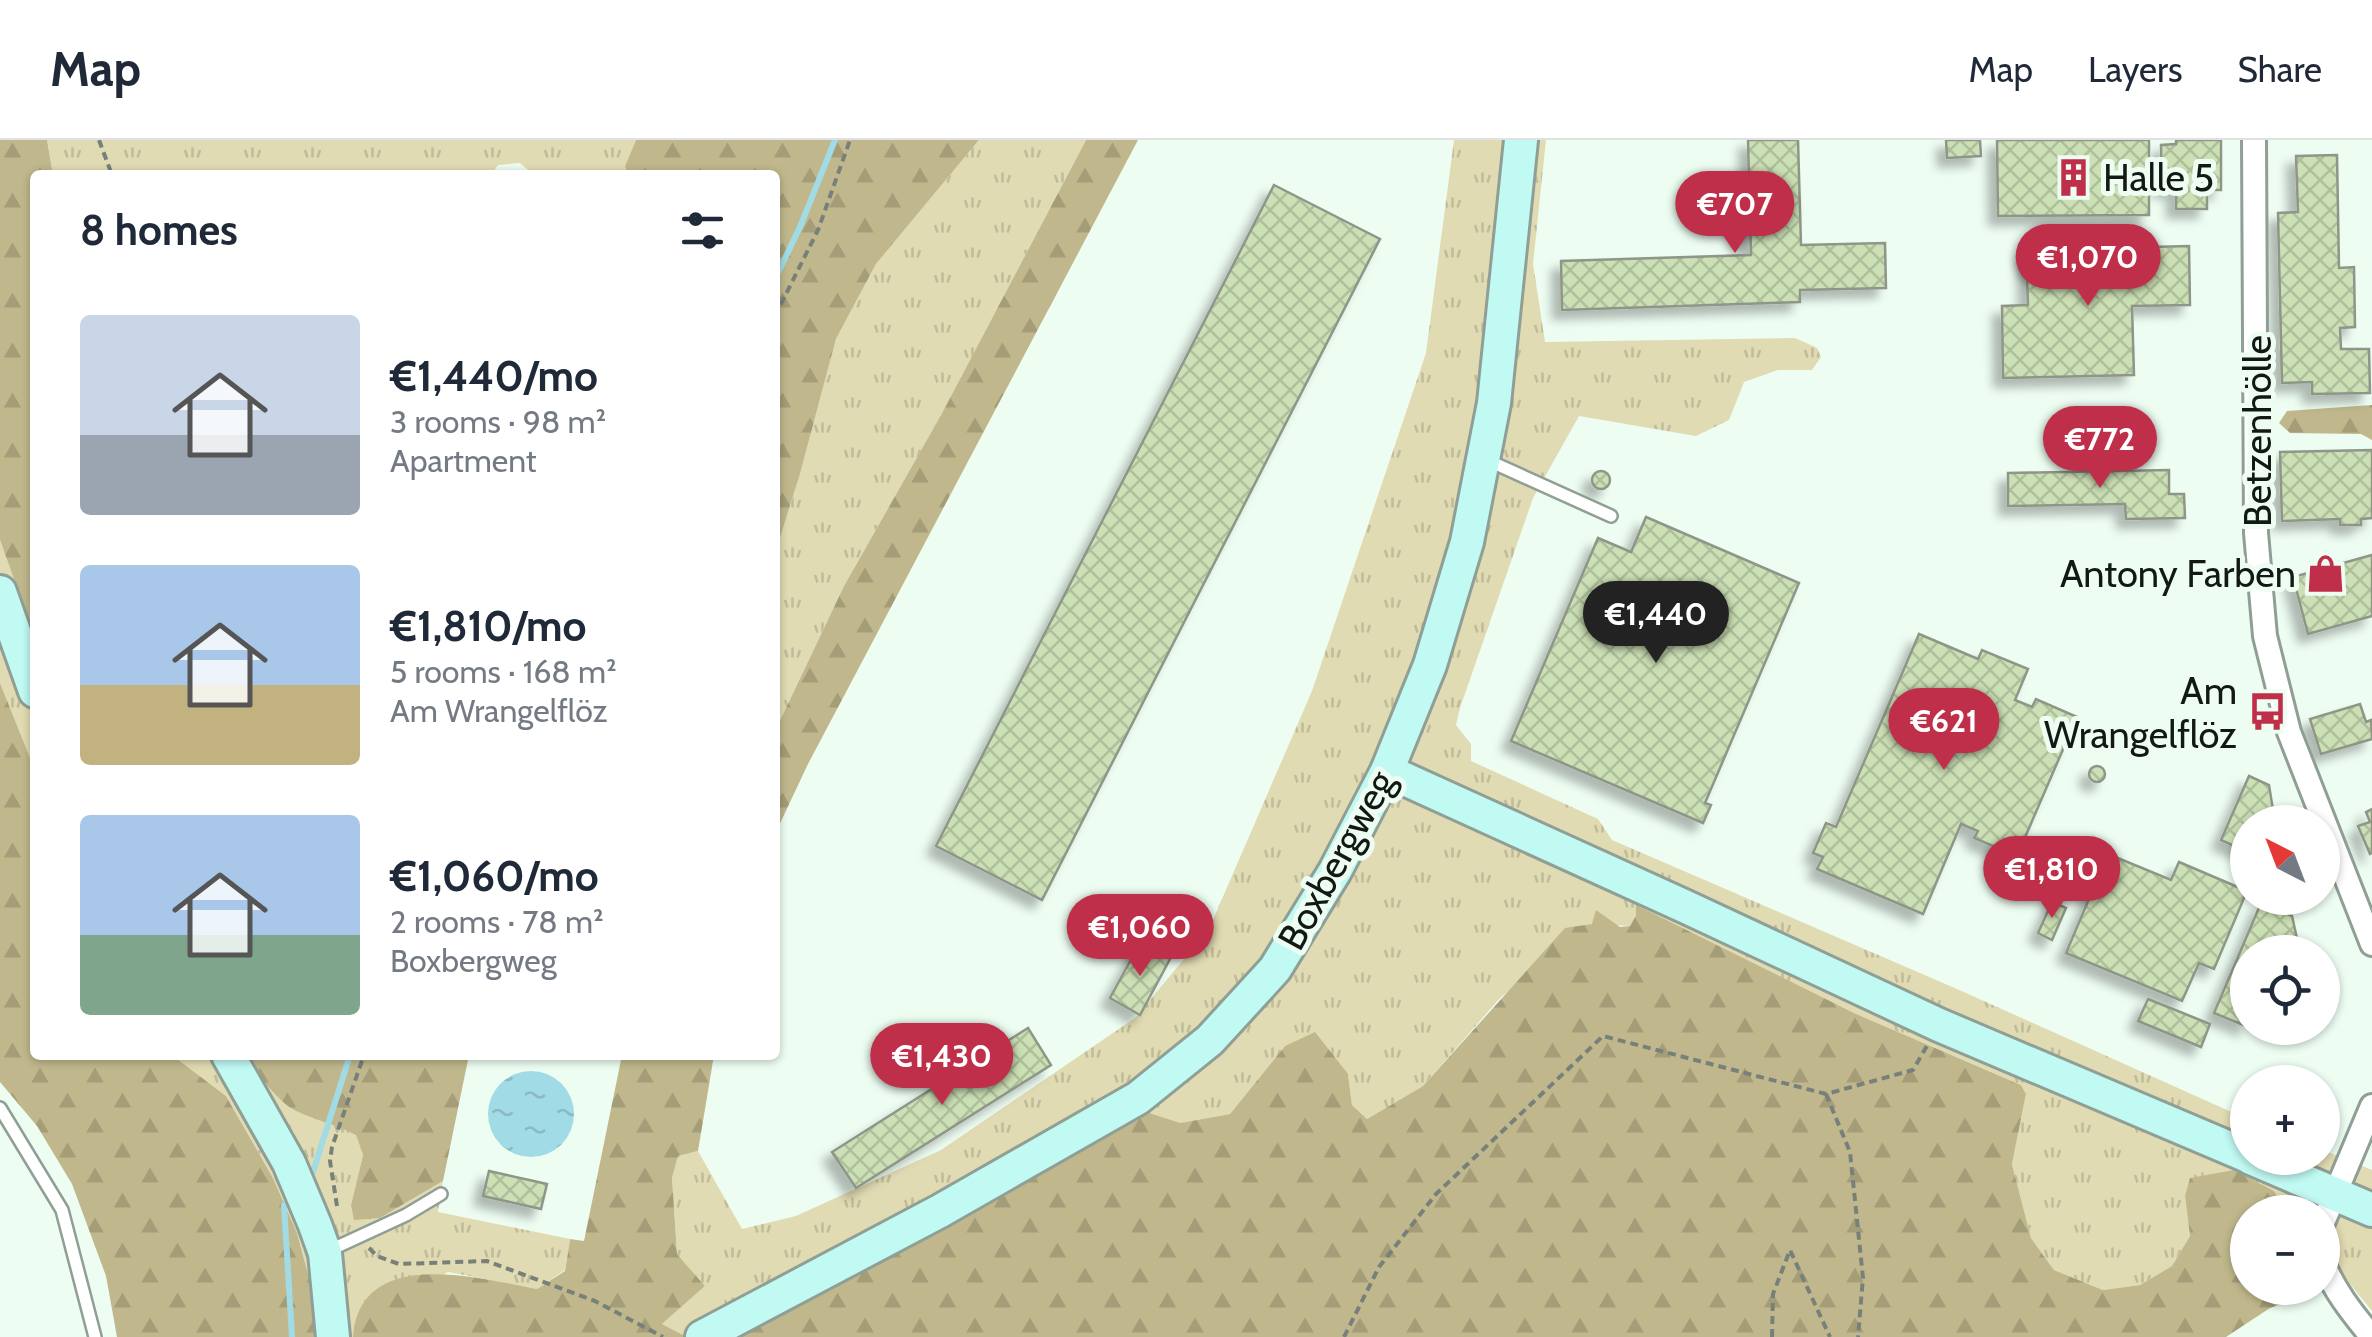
<!DOCTYPE html>
<html lang="en">
<head>
<meta charset="utf-8">
<style>
  body { margin:0; font-family:Cabin,sans-serif; background:#f2f2f3; color:#1f2937; height:100vh; display:flex; flex-direction:column; font-size:38px; white-space:nowrap }
  * { box-sizing:border-box; margin:0 }
  p { font-size:32px; color:#747a83 }
  .icon { flex:none; width:55px; height:55px; fill:none; stroke:currentColor; stroke-width:2; stroke-linecap:round; stroke-linejoin:round }
  .map { position:relative; flex:1; overflow:hidden }
  .sheet { position:absolute; left:30px; top:30px; width:750px; height:890px; display:flex; flex-direction:column; background:#fff; border-radius:10px; box-shadow:0 2px 8px #0004 }
  .sheet>* { flex:none }
  .needle { width:65px; rotate:318deg }
  .controls { position:absolute; left:2230px; top:665px; display:grid; gap:20px }
  .controls a { display:grid; place-items:center; width:110px; height:110px; border-radius:50%; background:#fff; box-shadow:0 2px 8px #0004; font-size:50px }
  .price { position:absolute; translate:-50% -85px; padding:0 22px; border-radius:35px; background:#c02f49; color:#fff; font-size:32px; line-height:65px; filter:drop-shadow(0 2px 5px #0008) }
  .price::after { content:''; position:absolute; left:50%; top:60px; width:30px; height:22px; margin-left:-15px; background:inherit; clip-path:polygon(0 0,100% 0,50% 100%) }
  .price.active { background:#222; color:#fff }
  ul { padding:0; list-style:none }
  li { display:flex; align-items:center; gap:30px; height:250px; padding:0 50px }
  li span { display:grid; place-items:center; flex:none; width:280px; height:200px; border-radius:10px; color:#555 }
  li>.icon { margin-inline-start:auto }
  span .icon { width:120px; height:120px; fill:#fffc; stroke-width:1 }
  li b { font-size:42px }
  h2 { display:flex; justify-content:space-between; align-items:center; height:120px; padding:0 50px; font-size:42px }
  header { display:flex; align-items:center; gap:60px; box-sizing:border-box; height:140px; padding:0 50px; background:#fff; border-bottom:2px solid #e0e1e3 }
  header strong { font-size:48px }
  nav { display:flex; gap:55px; margin-inline-start:auto; font-size:35px }
  .map>svg:first-child { display:block }
</style>
</head>
<body>
<header>
<strong>Map</strong>
<nav><a>Map</a><a>Layers</a><a>Share</a></nav>
</header>
<div class="map">
<svg width="2372" height="1197" viewBox="0 0 2372 1197">
  <defs>
    <pattern id="grass-tufts" width="24" height="20" patternUnits="userSpaceOnUse" patternTransform="scale(2.5)"><rect width="24" height="20" fill="#e1dbb3"/><path d="M3 7l-1-3M5 7V3M7 7l1-3M15 17l-1-3M17 17v-4M19 17l1-3" fill="none" stroke="#c0bb99"/></pattern>
    <pattern id="forest-firs" width="22" height="20" patternUnits="userSpaceOnUse" patternTransform="scale(2.5)"><rect width="22" height="20" fill="#c0b88c"/><path d="M5 1l3.5 6h-7zM16 11l3.5 6h-7z" fill="#a49d78"/></pattern>
    <pattern id="water-ripples" width="26" height="14" patternUnits="userSpaceOnUse" patternTransform="scale(2.5)"><rect width="26" height="14" fill="#a1dbe6"/><path d="M2 4q2-2 4 0t4 0M15 11q2-2 4 0t4 0" fill="none" stroke="#8abbc4"/></pattern>
    <pattern id="building-cross-hatch" width="8" height="8" patternUnits="userSpaceOnUse" patternTransform="scale(2.5)"><rect width="8" height="8" fill="#cce0b5"/><path d="M0 0l8 8M0 8l8-8" fill="none" stroke="#aebf9b"/></pattern>
    <filter id="shadow"><feDropShadow dx="-9" dy="9" stdDeviation="5" flood-color="#0004"/></filter>
  </defs>
  <rect width="100%" height="100%" fill="#edfdf2"/>
  <g fill="url(#grass-tufts)">
    <path d="M47 0H636L625 26 626 35H534L520 23 498 25 491 35H53Z"/>
    <path d="M979 0H1086L941 275 844 446 775 591V414L800 334 836 199 876 124Z"/>
    <path d="M1454 0H1546L1533 124 1545 202 1795 198 1817 208 1821 217 1812 230H1778L1744 242 1729 280 1696 296 1579 276 1533 358 1460 568 1456 585 1471 604V621L1598 679 1612 700 1957 849 2247 979 2248 1018H2322L2323 1010 2372 1030V1171L2350 1144 2317 1152 2315 1148H2322V1072H2288L2274 1051 2185 1056 2190 1096 2172 1126 2140 1145 2103 1150 2054 1130 2031 1098 2012 1024 2026 954 2021 945 1854 873 1636 766V775L1630 786 1592 784 1500 858 1423 946 1367 979 1352 965 1348 934 1285 906 1230 974 1180 983 687 1197 662 1184 705 1146 677 1114 672 1038 678 1016 698 1011 742 1089 796 1076 941 1010 1135 878 1209 789 1312 551 1426 213Z"/>
    <path d="M0 400 35 498V630L0 543Z"/>
    <path d="M172 915H243C255 931 277 961 294 970 314 979 336 984 356 994L363 1015 351 1065 380 1078 443 1041 438 1072 570 1099 565 1130 537 1149 448 1132 353 1190V1197H314V1156L297 1093 273 1038 226 956Z"/>
  </g>
  <g fill="url(#forest-firs)">
    <path d="M0 0H47L53 35H35V498L0 400Z"/>
    <path d="M636 0H979L876 124 836 199 800 334 775 414V35H627L625 26Z"/>
    <path d="M1086 0H1138L808 624 775 694V591L844 446 941 275Z"/>
    <path d="M2372 265V300L2361 294 2290 293 2279 283 2287 271Z"/>
    <path d="M0 543 35 630V915H172L226 956 273 1038 297 1093 314 1156V1197H117L106 1136 72 1044 37 986 0 942Z"/>
    <path d="M1636 765 1854 873 2021 945 2026 954 2012 1024 2031 1098 2054 1130 2103 1150 2140 1145 2172 1126 2190 1096 2185 1056 2190 1038 2234 1030 2274 1051 2288 1072H2248V1148H2315L2317 1152 2270 1168 2226 1197H723L948 1082 1146 972 1180 983 1230 974 1285 906 1315 892 1348 934 1352 965 1367 979 1423 946 1565 788 1592 784 1596 770 1620 787 1630 786 1636 775Z"/>
    <path d="M243 915H469L443 1041 380 1078 354 1080 351 1065 363 1015 356 995C336 984 314 980 294 970 277 961 255 931 243 915Z"/>
    <path d="M622 915H714L698 1011 678 1016 672 1038 677 1114 705 1146 662 1184 687 1197H353C360 1105 479 1138 537 1149L565 1131 570 1099 584 1101Z"/>
  </g>
  <circle fill="url(#water-ripples)" cx="531" cy="974" r="43"/>
  <g fill="none" stroke-linecap="round" stroke-linejoin="round">
    <g stroke="#a1dbe6" stroke-width="6">
      <path d="M775 139 800 87 835 0"/>
      <path d="M306 1040 313 1032 350 915"/>
      <path d="M291 1057 284 1065 292 1197"/>
    </g>
  </g>
  <g fill="url(#building-cross-hatch)" stroke="#8f9688" stroke-width="2.5" filter="url(#shadow)">
    <path d="M1748 0H1798L1801 105 1885 103 1886 148 1800 150V162L1562 170 1561 121 1751 115Z"/>
    <path d="M1946 0H1980L1981 16 1947 18Z"/>
    <path d="M1997 0H2149V75L1998 76Z"/>
    <path d="M2176 0H2221V50H2207V69H2176V48H2162L2161 5 2176 4Z"/>
    <path d="M2337 15 2339 128 2354 127 2355 187 2340 188 2341 209H2369L2370 253 2312 254V242L2282 243 2278 73 2298 72 2296 16Z"/>
    <path d="M1274 45 1380 99 1042 760 936 706Z"/>
    <path d="M2189 106 2190 165 2132 166 2134 235 2003 238 2002 166 2028 165 2026 110Z"/>
    <path d="M2372 310V378L2361 379V385H2340V379L2282 381 2280 312Z"/>
    <path d="M2169 330V354H2184L2185 378 2126 379 2125 364 2008 366V333Z"/>
    <circle cx="1601" cy="340" r="9"/>
    <path d="M1646 377 1799 443 1705 663 1711 665 1703 683 1511 601 1598 398 1631 412Z"/>
    <path d="M2372 415V476L2308 494 2293 437Z"/>
    <path d="M1919 494 1978 519 1982 510 2028 529 2015 560 2032 567 2036 559 2077 577 2017 716 1974 698 1978 691 1961 684 1923 774 1817 729 1823 717 1813 713 1826 683 1836 687Z"/>
    <path d="M2360 564 2366 582 2371 580 2372 599 2321 614 2310 579Z"/>
    <circle cx="2097" cy="634" r="8"/>
    <path d="M2249 636 2269 645 2275 682H2248V712L2221 700Z"/>
    <path d="M2372 669V713L2370 714 2358 686 2370 682 2366 672Z"/>
    <path d="M2108 714 2171 740 2179 722 2247 751 2214 829 2199 823 2182 861 2066 813Z"/>
    <path d="M2052 762 2066 768 2052 800 2038 793Z"/>
    <path d="M2261 763 2292 776 2300 812H2248V887L2214 873Z"/>
    <path d="M1140 803 1170 819 1140 875 1110 858Z"/>
    <path d="M2148 859 2210 884 2201 907 2138 881Z"/>
    <path d="M1028 888 1051 925 856 1048 832 1012Z"/>
    <path d="M489 1031 547 1044 541 1069 483 1056Z"/>
  </g>
  <g fill="none" stroke-linecap="round" stroke-linejoin="round">
    <defs>
      <g id="lane">
        <path d="M1487 320 1611 376"/>
        <path d="M0 968 62 1070 95 1197"/>
        <path d="M328 1111 406 1075 441 1054"/>
      </g>
      <g id="street">
        <path d="M2254 0 2256 393 2265 496 2289 592 2372 804"/>
        <path d="M2322 1085 2372 966"/>
        <path d="M2322 1120C2333 1149 2352 1173 2372 1197"/>
      </g>
      <g id="secondary">
        <path d="M0 452 35 551"/>
        <path d="M1387 631 1684 766 1939 885 2248 1016"/>
        <path d="M228 915 289 1023 315 1085 325 1113 333 1197"/>
        <path d="M2251 1018 2372 1070"/>
        <path d="M702 1197 940 1071 1138 958 1210 900 1275 829 1335 731 1387 631 1430 525 1467 402 1494 263 1521 0"/>
      </g>
    </defs>
    <use href="#lane" stroke="#909f95" stroke-width="16"/>
    <use href="#street" stroke="#909f95" stroke-width="28"/>
    <use href="#secondary" stroke="#909f95" stroke-width="38"/>
    <g stroke="#77817a" stroke-width="4" stroke-dasharray="8 5" stroke-linecap="butt">
      <path d="M99 0 112 35"/>
      <path d="M775 176 818 90 850 0"/>
      <path d="M1826 954 1850 1012 1863 1138 1858 1197"/>
      <path d="M337 1066 330 1021 332 1007 364 915"/>
      <path d="M369 1108 377 1116 399 1124 487 1121 595 1161 663 1197"/>
      <path d="M1344 1197 1379 1127 1436 1054 1603 896 1826 954 1913 930 1928 904"/>
      <path d="M1772 1197 1773 1154 1790 1110 1830 1197"/>
    </g>
    <use href="#lane" stroke="#fff" stroke-width="11"/>
    <use href="#street" stroke="#fff" stroke-width="22"/>
    <use href="#secondary" stroke="#c1f9f3" stroke-width="32"/>
  </g>
  <defs>
    <symbol id="building-bare" viewBox="-9 -9 18 18"><path d="M-4-6H4V6H1V3H-1V6H-4ZM-2.5-4.3h1.7v1.8h-1.7ZM.8-4.3h1.7v1.8H.8ZM-2.5-1h1.7V.8h-1.7ZM.8-1h1.7V.8H.8Z" fill="#c02f49" stroke="#edfdf2" stroke-width="2.5" paint-order="stroke"/></symbol>
    <symbol id="shop-bare" viewBox="-9 -9 18 18"><path d="M-5-2.5h2.3a2.7 3.5 0 0 1 5.4 0H5L5.5 6h-11ZM-1.5-2.5h3a1.5 2.3 0 0 0-3 0Z" fill="#c02f49" stroke="#edfdf2" stroke-width="2.5" paint-order="stroke"/></symbol>
    <symbol id="bus-bare" viewBox="-9 -9 18 18"><path d="M-5-6H5V4H4V6H2V4H-2V6H-4V4H-5ZM-3.5-4V0h7V-4ZM-3.5 1.2v1.5H-2V1.2ZM2 1.2v1.5H3.5V1.2Z" fill="#c02f49" stroke="#edfdf2" stroke-width="2.5" paint-order="stroke"/></symbol>
  </defs>
  <g fill-rule="evenodd">
    <use href="#building-bare" x="2046" y="10" width="55" height="55"/>
    <use href="#shop-bare" x="2298" y="406" width="55" height="55"/>
    <use href="#bus-bare" x="2240" y="544" width="55" height="55"/>
  </g>
  <g text-anchor="middle" dominant-baseline="central" stroke-width="10" stroke-linejoin="round" paint-order="stroke">
    <g font-size="38" fill="#121814" stroke="#edfdf2" text-anchor="end">
      <text x="2103" y="37" text-anchor="start">Halle 5</text>
      <text x="2296" y="433">Antony Farben</text>
      <text x="2237" y="550">Am<tspan x="2237" dy="44">Wrangelflöz</tspan></text>
    </g>
    <g font-size="38" fill="#121814" stroke="#edfdf2">
      <text transform="translate(2257 291) rotate(-90)">Betzenhölle</text>
      <text transform="translate(1336 720) rotate(-61)">Boxbergweg</text>
    </g>
  </g>
</svg>
<div class="controls">
<a><svg class="needle" viewBox="-14 -14 28 28"><path d="M0-13l5 13h-10z" fill="#e53935"/><path d="M0 13l5-13h-10z" fill="#747a83"/></svg></a>
<a><svg class="icon" aria-label="locate" viewBox="0 0 24 24"><circle cx="12" cy="12" r="6"/><path d="M12 2v4M12 18v4M2 12h4M18 12h4"/></svg></a>
<a>+</a>
<a>−</a>
</div>
<b class="price" style="left:1735px;top:116px">€707</b>
<b class="price" style="left:2088px;top:169px">€1,070</b>
<b class="price" style="left:2100px;top:351px">€772</b>
<b class="price active" style="left:1656px;top:526px">€1,440</b>
<b class="price" style="left:1944px;top:633px">€621</b>
<b class="price" style="left:2052px;top:781px">€1,810</b>
<b class="price" style="left:1140px;top:839px">€1,060</b>
<b class="price" style="left:942px;top:968px">€1,430</b>
<section class="sheet">
<h2>8 homes<svg class="icon" aria-label="filters" viewBox="0 0 24 24"><path d="M4 7h16M4 17h16"/><circle cx="9" cy="7" r="2"/><circle cx="15" cy="17" r="2"/></svg></h2>
<ul>
<li><span style="background:linear-gradient(#c9d6e8 60%,#9aa5b1 0)"><svg class="icon" aria-label="home" viewBox="0 0 24 24"><path d="M3 11l9-7 9 7M6 9v11h12V9"/></svg></span><div><b>€1,440/mo</b><p>3 rooms · 98 m²</p><p>Apartment</p></div></li>
<li><span style="background:linear-gradient(#a9c7e8 60%,#c2b280 0)"><svg class="icon" aria-label="home" viewBox="0 0 24 24"><path d="M3 11l9-7 9 7M6 9v11h12V9"/></svg></span><div><b>€1,810/mo</b><p>5 rooms · 168 m²</p><p>Am Wrangelflöz</p></div></li>
<li><span style="background:linear-gradient(#a9c7e8 60%,#7fa58c 0)"><svg class="icon" aria-label="home" viewBox="0 0 24 24"><path d="M3 11l9-7 9 7M6 9v11h12V9"/></svg></span><div><b>€1,060/mo</b><p>2 rooms · 78 m²</p><p>Boxbergweg</p></div></li>
</ul>
</section>
</div>
</body>
</html>
